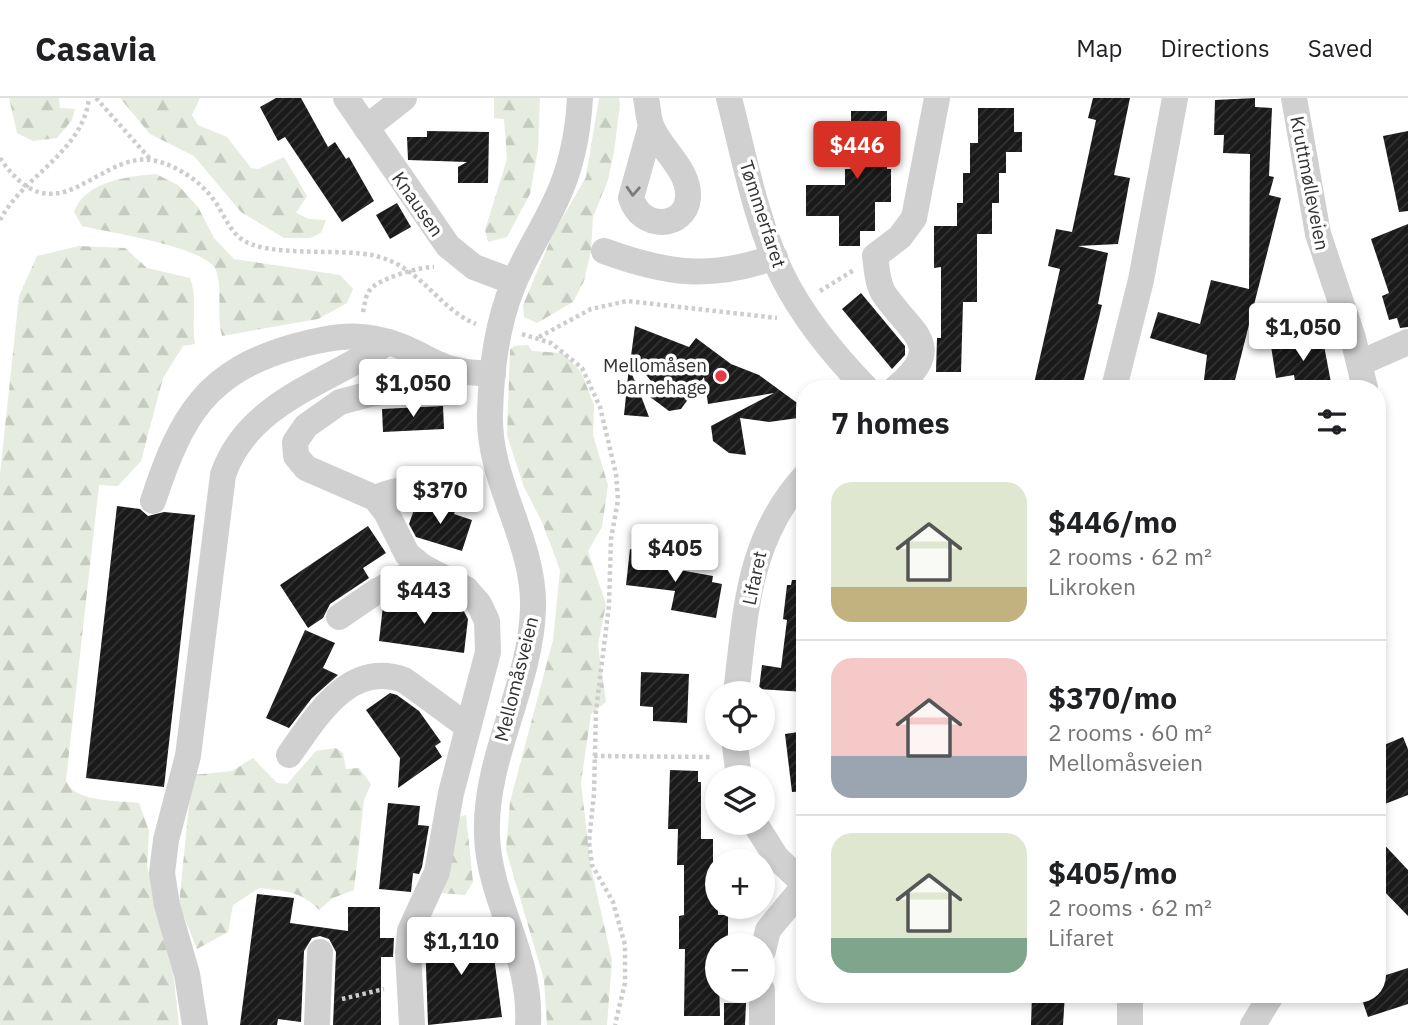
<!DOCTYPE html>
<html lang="en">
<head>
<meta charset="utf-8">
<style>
  body { margin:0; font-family:"IBM Plex Sans",sans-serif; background:#f6f6f6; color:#202124; height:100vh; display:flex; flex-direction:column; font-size:26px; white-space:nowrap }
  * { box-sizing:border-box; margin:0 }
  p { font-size:23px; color:#757577 }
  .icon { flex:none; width:38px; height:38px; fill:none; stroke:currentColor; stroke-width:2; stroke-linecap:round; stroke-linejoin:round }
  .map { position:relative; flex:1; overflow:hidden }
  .details { position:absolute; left:796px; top:282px; width:590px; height:623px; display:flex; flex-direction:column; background:#fff; border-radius:28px; box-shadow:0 4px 10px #0003 }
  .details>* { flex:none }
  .controls { position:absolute; left:705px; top:583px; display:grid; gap:14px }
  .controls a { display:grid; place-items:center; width:70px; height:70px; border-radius:50%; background:#fff; box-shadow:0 4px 10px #0003; font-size:35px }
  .price { position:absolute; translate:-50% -60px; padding:0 16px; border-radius:7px; background:#fff; color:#222; font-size:23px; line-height:46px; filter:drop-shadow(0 2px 4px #0008) }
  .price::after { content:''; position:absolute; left:50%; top:42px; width:21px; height:16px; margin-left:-10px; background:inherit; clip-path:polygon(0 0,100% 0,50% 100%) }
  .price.current { background:#d93025; color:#fff }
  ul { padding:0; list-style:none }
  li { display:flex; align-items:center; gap:21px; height:175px; padding:0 35px }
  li+li { border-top:2px solid #e0e0e0 }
  li span { display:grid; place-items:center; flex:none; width:196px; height:140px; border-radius:21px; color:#555 }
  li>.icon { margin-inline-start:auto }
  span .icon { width:84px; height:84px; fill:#fffc; stroke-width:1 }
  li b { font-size:30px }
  h2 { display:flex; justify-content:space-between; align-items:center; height:84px; padding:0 35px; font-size:30px }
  header { display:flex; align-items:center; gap:42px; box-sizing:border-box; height:98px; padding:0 35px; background:#fff; border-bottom:2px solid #e0e0e0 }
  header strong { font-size:33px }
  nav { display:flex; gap:38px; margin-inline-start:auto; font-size:24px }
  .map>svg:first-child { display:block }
</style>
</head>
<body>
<header>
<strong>Casavia</strong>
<nav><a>Map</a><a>Directions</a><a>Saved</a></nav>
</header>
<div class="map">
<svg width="1408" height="927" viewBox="0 0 1408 927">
  <defs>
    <pattern id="forest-firs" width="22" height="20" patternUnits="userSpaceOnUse" patternTransform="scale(1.75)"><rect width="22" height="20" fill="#e6ecdf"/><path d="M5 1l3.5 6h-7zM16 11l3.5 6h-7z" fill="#c6cbc0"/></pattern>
    <pattern id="building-hatch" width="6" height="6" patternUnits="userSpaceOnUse" patternTransform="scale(1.75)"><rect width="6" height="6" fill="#1a1a1a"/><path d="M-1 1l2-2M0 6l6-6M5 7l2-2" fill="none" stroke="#333"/></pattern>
  </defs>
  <rect width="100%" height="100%" fill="#fff"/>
  <g fill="url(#forest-firs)">
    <path d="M9 0H59L60 10 75 11 72 22 57 40 33 43 17 35Z"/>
    <path d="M120 0H200L192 17 198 27 227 39 251 70 258 71 284 59 307 98 296 115 309 121 326 122 321 135 310 140H284L241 114 194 58 150 36Z"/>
    <path d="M494 0H540L538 51 530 96 507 139 488 144 485 132 507 61 504 21 494 20Z"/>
    <path d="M599 0H619L620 7 614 54 608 82 593 119 591 153 584 183 573 204 537 225 524 219 523 207 553 136 586 79Z"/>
    <path d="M156 76 178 87 198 109 214 140 234 161 340 177 353 191 347 205 318 221 222 238C216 217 223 192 216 172 207 149 107 134 82 128L74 114C84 84 128 78 156 76Z"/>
    <path d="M79 148 125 150 147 170 190 180C198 201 191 223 195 246L183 248 163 280 141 363 118 388 99 387 66 682C73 705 118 702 139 705L149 733 147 768 173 873 179 927H0V376L19 198 37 158Z"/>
    <path d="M528 247 532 253 563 255 581 274 594 307 593 337 608 387 602 429 588 453 606 506 598 547 606 604 591 616 581 685 591 770 612 862 607 927H547L544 882 506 752 510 704 553 542 560 472 542 424 524 389 507 337 510 252 514 248Z"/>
    <path d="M336 650 343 655 346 671 359 670 371 686 364 702 354 792 333 800 319 812C302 793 284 793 259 790L233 807 228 834 197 851 179 806 192 677 232 673 253 660 277 685 287 686 316 653Z"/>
    <path d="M466 717 473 784 465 797 442 795 453 721Z"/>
  </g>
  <g fill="url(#building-hatch)">
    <path d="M276 0H301L328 49 335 44 346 61 349 59 374 103 342 124 285 39 278 43 260 9Z"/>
    <path d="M1093 0H1130L1114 77 1130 80 1118 146 1078 148 1108 155 1098 206 1102 207 1082 290H1033L1060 171 1048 168 1056 131 1072 134 1096 22 1088 20Z"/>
    <path d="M1255 0V9L1272 10 1269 78 1274 79 1269 97 1281 100 1233 290H1203L1207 257 1150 240 1158 214 1200 226 1211 182 1249 191 1250 56 1223 55 1224 37H1214L1215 2Z"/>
    <path d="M978 10H1014V34H1022V54H1006V75H999V105H992V136H977V204H963L961 274H936L937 240H941V169L934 170V128H957V105H963V75H970V45H978Z"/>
    <path d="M851 13H887V71H891V104H875V133H860V148H839V118H806V87H845V71H851Z"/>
    <path d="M427 33 489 34 488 85H458V69L467 64 408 62 407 39H427Z"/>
    <path d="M1408 33V113L1399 114 1383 38Z"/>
    <path d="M397 105 411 129 390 141 376 117Z"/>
    <path d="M1408 126V229L1400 230 1397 220 1389 222 1382 198 1389 195 1371 141Z"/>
    <path d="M861 195 905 248V257L892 271 842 211Z"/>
    <path d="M635 228 689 249 696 240 731 266 759 277 800 307 798 320 769 324 740 320 746 357 729 355 713 343 711 328 774 295 708 306 704 279 681 311 669 313 638 290 649 319 624 317 629 269 636 286 655 288 631 258Z"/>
    <path d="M1322 237 1332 290H1296L1294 277 1276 280 1271 248Z"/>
    <path d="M443 308 444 331 383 334 382 311Z"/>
    <path d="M416 406 456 410 454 416 472 422 462 453 416 439 409 426Z"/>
    <path d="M117 408 140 411 148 418 164 414 195 417 164 689 86 680Z"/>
    <path d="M368 428 386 455 363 470 369 480 330 506 323 520 308 530 280 487Z"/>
    <path d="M630 451 659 455 657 468 713 478 712 484 722 486 716 520 671 512 675 493 626 487Z"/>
    <path d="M792 482H805V594L759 591 762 567 781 570 787 522 783 521 787 487H791Z"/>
    <path d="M393 502 462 510 468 521 464 555 379 543 383 508Z"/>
    <path d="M305 532 335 545 323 570 338 577 312 600 289 630 266 620Z"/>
    <path d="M641 574 689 576 687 625 653 623V609L640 608Z"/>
    <path d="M390 595 397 597 419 613 441 644 435 648 442 659 398 690 400 660 366 612Z"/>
    <path d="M805 633V693L792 694 785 636Z"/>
    <path d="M1403 639 1408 651V697L1377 709V650Z"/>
    <path d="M670 672 698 673V684H701V741H713V764H718V817H728V847H718L720 918H684L685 851H679V818L684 817V767H677L678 731H668Z"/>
    <path d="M388 705 420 708 418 727 429 728 422 769 419 776 413 775 411 794 379 791Z"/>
    <path d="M1377 739 1408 772V818L1377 786Z"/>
    <path d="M257 796 294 800 290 825 348 833V809H380V840H394L393 859H381V927H333L336 854 329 841 320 838 312 840 304 853 301 924 278 921 277 927H240Z"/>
    <path d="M490 829 502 919 428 927 425 838Z"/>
    <path d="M1408 870V906L1368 919 1360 896H1377V880Z"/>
    <path d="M1032 896H1065L1063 927H1031Z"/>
    <path d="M724 905H746L745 927H724Z"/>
  </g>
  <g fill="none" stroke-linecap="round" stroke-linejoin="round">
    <g stroke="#cdcdcd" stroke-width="4.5" stroke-dasharray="3.5 3.5" stroke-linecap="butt">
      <path d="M96 0 151 62"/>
      <path d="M0 60C56 143 96 55 151 62 176 66 202 84 216 105 224 117 229 131 240 140 267 161 339 149 376 158 423 170 437 210 476 226"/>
      <path d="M0 122C23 78 83 54 89 0"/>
      <path d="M820 193 854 172"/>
      <path d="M363 214C365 206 365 198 370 192 377 181 422 168 434 169"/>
      <path d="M522 236 551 245 582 270 600 309 616 376 618 402 611 441 609 507 596 613 594 695 589 744 592 767 613 804 625 847V885L615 927"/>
      <path d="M539 239 591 211 627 203 777 220"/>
      <path d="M594 658 712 659"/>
      <path d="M342 901 384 891"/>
    </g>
    <g stroke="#d0d0d0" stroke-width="26">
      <path d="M346 0 448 148 474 169 514 184"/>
      <path d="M646 0C648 9 648 19 651 27 660 52 690 71 688 100 685 131 641 133 631 100L651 28"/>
      <path d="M729 0C744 59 756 124 783 179 804 221 834 257 866 290"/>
      <path d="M1294 0 1318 136 1353 240 1365 290"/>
      <path d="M366 30 404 0"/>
      <path d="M604 153C667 176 710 182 775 159"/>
      <path d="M1360 265 1408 244"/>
      <path d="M896 290C947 247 911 236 884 196 877 185 877 171 875 158L900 139 914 120 937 0"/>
      <path d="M1114 290 1141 182 1175 0"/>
      <path d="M375 400C403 388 429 388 458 395"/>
      <path d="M153 403C181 318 206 273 296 248 322 241 349 235 376 241 399 245 419 257 440 267 457 274 475 275 493 276"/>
      <path d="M339 519 377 493 423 469"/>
      <path d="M736 595C746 514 747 442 805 378"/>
      <path d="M734 640 739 679"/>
      <path d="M289 657C317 618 349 562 404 582L467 628"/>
      <path d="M754 724 776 759 805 787"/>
      <path d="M763 853 768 832 805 787"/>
      <path d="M195 927 187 876 167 807 162 775 166 742 188 658 223 377C248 303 330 284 388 244"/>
      <path d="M317 927 320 854"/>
      <path d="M412 927 408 854 410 833 437 774 451 695 488 554 487 523 479 506 466 491 423 469 407 456 386 414 375 400 306 370 296 358 295 344 306 328 340 304 370 296 414 289 428 282 441 267"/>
      <path d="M528 927C532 855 489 804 487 737 484 659 531 588 533 510 535 442 488 385 490 316 491 273 497 226 513 187 525 157 543 131 556 102 572 69 578 36 580 0"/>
      <path d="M762 927V892"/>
      <path d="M1130 927V896"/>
      <path d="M1253 927 1272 896"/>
    </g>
  </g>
  <defs><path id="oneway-chevron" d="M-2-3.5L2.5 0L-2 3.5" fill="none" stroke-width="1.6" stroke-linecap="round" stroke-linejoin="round" transform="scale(1.75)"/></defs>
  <use stroke="#7a7a7a" href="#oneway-chevron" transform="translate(633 93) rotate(93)"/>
  <circle fill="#e63946" stroke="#fff" stroke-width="2.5" cx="721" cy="278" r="7"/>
  <g text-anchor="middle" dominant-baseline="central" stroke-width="7" stroke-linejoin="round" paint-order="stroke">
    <g font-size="19" fill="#333" stroke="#fff">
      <text transform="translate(1310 85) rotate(79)">Kruttmølleveien</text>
      <text transform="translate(418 106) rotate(55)">Knausen</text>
      <text transform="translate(763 116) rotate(72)">Tømmerfaret</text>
      <text transform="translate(754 480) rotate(-78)">Lifaret</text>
      <text transform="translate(516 581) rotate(-76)">Mellomåsveien</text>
    </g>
    <g font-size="19" fill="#333" stroke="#fff" text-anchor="end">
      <text x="707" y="267">Mellomåsen<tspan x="707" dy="22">barnehage</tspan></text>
    </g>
  </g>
</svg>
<div class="controls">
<a><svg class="icon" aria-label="locate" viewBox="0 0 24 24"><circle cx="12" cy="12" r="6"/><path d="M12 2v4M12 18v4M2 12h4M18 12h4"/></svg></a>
<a><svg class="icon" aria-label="layers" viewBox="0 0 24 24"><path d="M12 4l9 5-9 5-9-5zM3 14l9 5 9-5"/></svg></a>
<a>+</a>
<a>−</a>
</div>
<b class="price current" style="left:857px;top:83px">$446</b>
<b class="price" style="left:1303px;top:265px">$1,050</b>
<b class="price" style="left:413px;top:321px">$1,050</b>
<b class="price" style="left:440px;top:428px">$370</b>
<b class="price" style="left:675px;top:486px">$405</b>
<b class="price" style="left:424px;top:528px">$443</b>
<b class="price" style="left:461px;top:879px">$1,110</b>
<section class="details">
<h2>7 homes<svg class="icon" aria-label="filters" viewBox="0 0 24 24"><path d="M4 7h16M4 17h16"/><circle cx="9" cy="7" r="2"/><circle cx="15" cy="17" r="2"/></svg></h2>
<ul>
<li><span style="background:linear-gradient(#dfe7d0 75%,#c2b280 0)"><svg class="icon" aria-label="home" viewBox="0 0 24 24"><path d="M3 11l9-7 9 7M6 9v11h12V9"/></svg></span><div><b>$446/mo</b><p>2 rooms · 62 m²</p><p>Likroken</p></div></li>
<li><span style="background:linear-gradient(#f6c9c9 70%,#9aa5b1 0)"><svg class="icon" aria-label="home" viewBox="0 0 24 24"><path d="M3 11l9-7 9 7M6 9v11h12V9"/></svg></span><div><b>$370/mo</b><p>2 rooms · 60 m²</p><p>Mellomåsveien</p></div></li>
<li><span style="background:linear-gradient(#dfe7d0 75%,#7fa58c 0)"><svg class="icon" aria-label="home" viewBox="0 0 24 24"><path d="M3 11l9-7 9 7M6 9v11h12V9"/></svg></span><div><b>$405/mo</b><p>2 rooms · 62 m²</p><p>Lifaret</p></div></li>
</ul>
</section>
</div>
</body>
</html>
